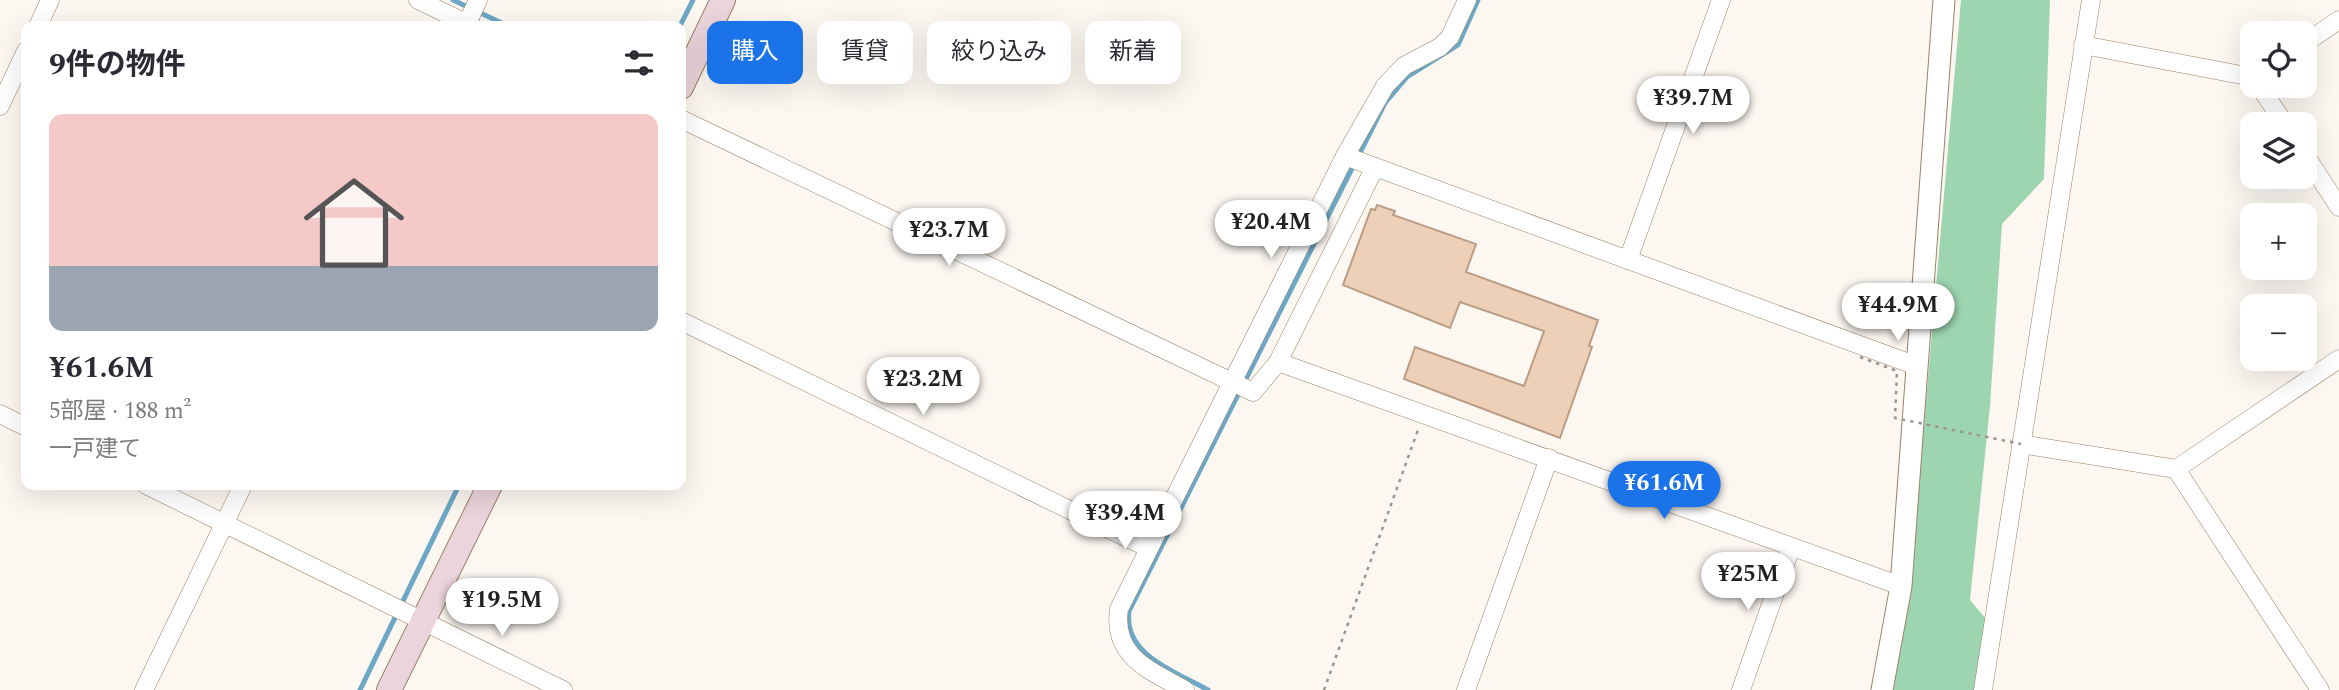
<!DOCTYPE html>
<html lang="ja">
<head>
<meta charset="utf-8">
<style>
  body { margin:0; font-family:Spectral,"Noto Sans JP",serif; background:#f2f2f3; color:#2b2b33; height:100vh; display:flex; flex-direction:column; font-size:26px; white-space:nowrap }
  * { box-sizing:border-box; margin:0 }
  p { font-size:23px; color:#7c7c81 }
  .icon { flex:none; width:38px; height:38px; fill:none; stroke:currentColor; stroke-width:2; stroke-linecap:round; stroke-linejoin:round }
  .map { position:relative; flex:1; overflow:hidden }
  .sheet { position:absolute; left:21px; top:21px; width:665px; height:469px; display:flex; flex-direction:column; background:#fff; border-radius:14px; box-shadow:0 7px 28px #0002 }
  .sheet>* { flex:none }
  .top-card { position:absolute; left:707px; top:21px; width:665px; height:63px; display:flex; gap:14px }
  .tools { position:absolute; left:2240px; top:21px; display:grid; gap:14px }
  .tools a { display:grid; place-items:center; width:77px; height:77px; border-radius:14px; background:#fff; box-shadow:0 7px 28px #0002; font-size:35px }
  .price { position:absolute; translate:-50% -60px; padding:0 16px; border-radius:24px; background:#fff; color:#222; font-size:23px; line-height:46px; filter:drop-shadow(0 2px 4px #0008) }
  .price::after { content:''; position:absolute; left:50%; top:42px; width:21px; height:16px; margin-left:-10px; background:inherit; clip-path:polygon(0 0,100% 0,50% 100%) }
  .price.active { background:#1a73e8; color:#fff }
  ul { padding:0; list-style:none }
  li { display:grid; align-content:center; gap:14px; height:371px; padding:0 28px }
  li+li { border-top:2px solid #e1e1e2 }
  li span { display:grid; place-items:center; height:217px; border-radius:14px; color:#555 }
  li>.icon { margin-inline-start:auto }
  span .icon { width:126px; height:126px; fill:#fffc; stroke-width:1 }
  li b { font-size:30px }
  h2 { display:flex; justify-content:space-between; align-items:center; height:84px; padding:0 28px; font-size:30px }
  .pill { padding:0 24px; border-radius:14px; background:#fff; box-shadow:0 7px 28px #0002; font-size:24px; line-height:63px }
  .pill.active { background:#1a73e8; color:#fff }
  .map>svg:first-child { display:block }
</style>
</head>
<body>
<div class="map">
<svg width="2339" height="690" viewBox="0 0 2339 690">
  <rect width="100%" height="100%" fill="#fdf7f2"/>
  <path fill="#9ed5b1" d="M1961 0H2050L2044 179 2002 224 1990 406 1970 600 1986 619 1977 690H1891L1909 596Z"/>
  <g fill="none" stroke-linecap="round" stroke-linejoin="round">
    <g stroke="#6ca8c6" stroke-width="5">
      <path d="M453 0 508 26"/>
      <path d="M680 26 693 0"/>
      <path d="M360 690 459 485"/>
      <path d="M1208 690C1176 672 1123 655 1129 611L1385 103 1407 77 1458 45 1478 0"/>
    </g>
  </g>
  <path fill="#eecfb7" stroke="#bb9d86" stroke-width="2" d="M1377 205 1395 211 1393 215 1476 244 1466 272 1598 320 1589 346 1592 347 1560 438 1404 379 1415 347 1524 386 1544 331 1460 302 1450 328 1343 285 1371 209 1375 210Z"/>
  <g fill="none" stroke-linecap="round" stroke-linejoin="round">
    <defs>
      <g id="minor">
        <path d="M418 0 472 26"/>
        <path d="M38 26 50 0"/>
        <path d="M466 26 478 0"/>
        <path d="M2305 43 2339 20"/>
        <path d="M2083 45 2252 77"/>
        <path d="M2259 86 2285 124"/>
        <path d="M0 106 26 51"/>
        <path d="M681 119 1253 392 1278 362 1901 586"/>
        <path d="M2305 155 2339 207"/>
        <path d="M1345 156 1917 366"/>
        <path d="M1628 260 1721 0"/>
        <path d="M681 321 1148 548"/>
        <path d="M1278 362 1375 167"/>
        <path d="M0 414 26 427"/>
        <path d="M2021 444 2176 469 2339 359"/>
        <path d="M2176 469 2320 690"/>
        <path d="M146 485 563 690"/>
        <path d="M144 690 243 485"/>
        <path d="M1185 690C1149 670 1112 656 1119 609L1345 156 1385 86 1404 66 1440 47 1450 37 1467 0"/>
        <path d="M1466 690 1549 458"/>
        <path d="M1741 690 1791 547"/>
        <path d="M1983 690 2091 0"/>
      </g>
      <path id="tertiary" d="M1882 690 1901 586 1944 0"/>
      <g id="secondary">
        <path d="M681 87 723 0"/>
        <path d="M389 690 490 485"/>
      </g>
    </defs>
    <use href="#minor" stroke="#9a8267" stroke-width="19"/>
    <use href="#tertiary" stroke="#9a8267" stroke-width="23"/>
    <use href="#secondary" stroke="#9a8267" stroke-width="26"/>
    <path stroke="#9c948e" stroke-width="2.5" stroke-dasharray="3.5 5" stroke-linecap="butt" d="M1324 690 1418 430"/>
    <use href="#minor" stroke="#fff" stroke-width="18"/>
    <use href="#tertiary" stroke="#fff" stroke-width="21"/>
    <use href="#secondary" stroke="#ebd4db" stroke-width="24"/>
    <path stroke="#9c948e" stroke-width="2.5" stroke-dasharray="3.5 5" stroke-linecap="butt" d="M1860 357 1897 371 1895 418 2021 444"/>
  </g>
</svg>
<div class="tools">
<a><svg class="icon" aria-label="locate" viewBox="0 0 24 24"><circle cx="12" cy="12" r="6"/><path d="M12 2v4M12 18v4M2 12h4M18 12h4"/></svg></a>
<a><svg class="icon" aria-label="layers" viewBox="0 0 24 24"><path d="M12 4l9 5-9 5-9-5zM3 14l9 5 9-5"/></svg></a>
<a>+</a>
<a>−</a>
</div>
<b class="price" style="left:1693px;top:136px">¥39.7M</b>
<b class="price" style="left:1271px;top:260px">¥20.4M</b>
<b class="price" style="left:949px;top:268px">¥23.7M</b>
<b class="price" style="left:1898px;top:343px">¥44.9M</b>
<b class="price" style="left:923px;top:417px">¥23.2M</b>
<b class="price active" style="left:1664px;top:521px">¥61.6M</b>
<b class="price" style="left:1125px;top:551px">¥39.4M</b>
<b class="price" style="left:1748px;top:612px">¥25M</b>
<b class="price" style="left:502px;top:638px">¥19.5M</b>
<div class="top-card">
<a class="pill active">購入</a>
<a class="pill">賃貸</a>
<a class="pill">絞り込み</a>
<a class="pill">新着</a>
</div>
<section class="sheet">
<h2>9件の物件<svg class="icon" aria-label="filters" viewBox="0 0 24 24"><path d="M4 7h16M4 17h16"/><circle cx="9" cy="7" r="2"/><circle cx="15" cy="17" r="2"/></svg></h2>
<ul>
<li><span style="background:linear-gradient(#f6c9c9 70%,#9aa5b1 0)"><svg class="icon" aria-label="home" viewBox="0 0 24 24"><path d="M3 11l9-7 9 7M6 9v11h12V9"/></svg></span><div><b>¥61.6M</b><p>5部屋 · 188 m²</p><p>一戸建て</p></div></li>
</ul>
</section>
</div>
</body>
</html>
